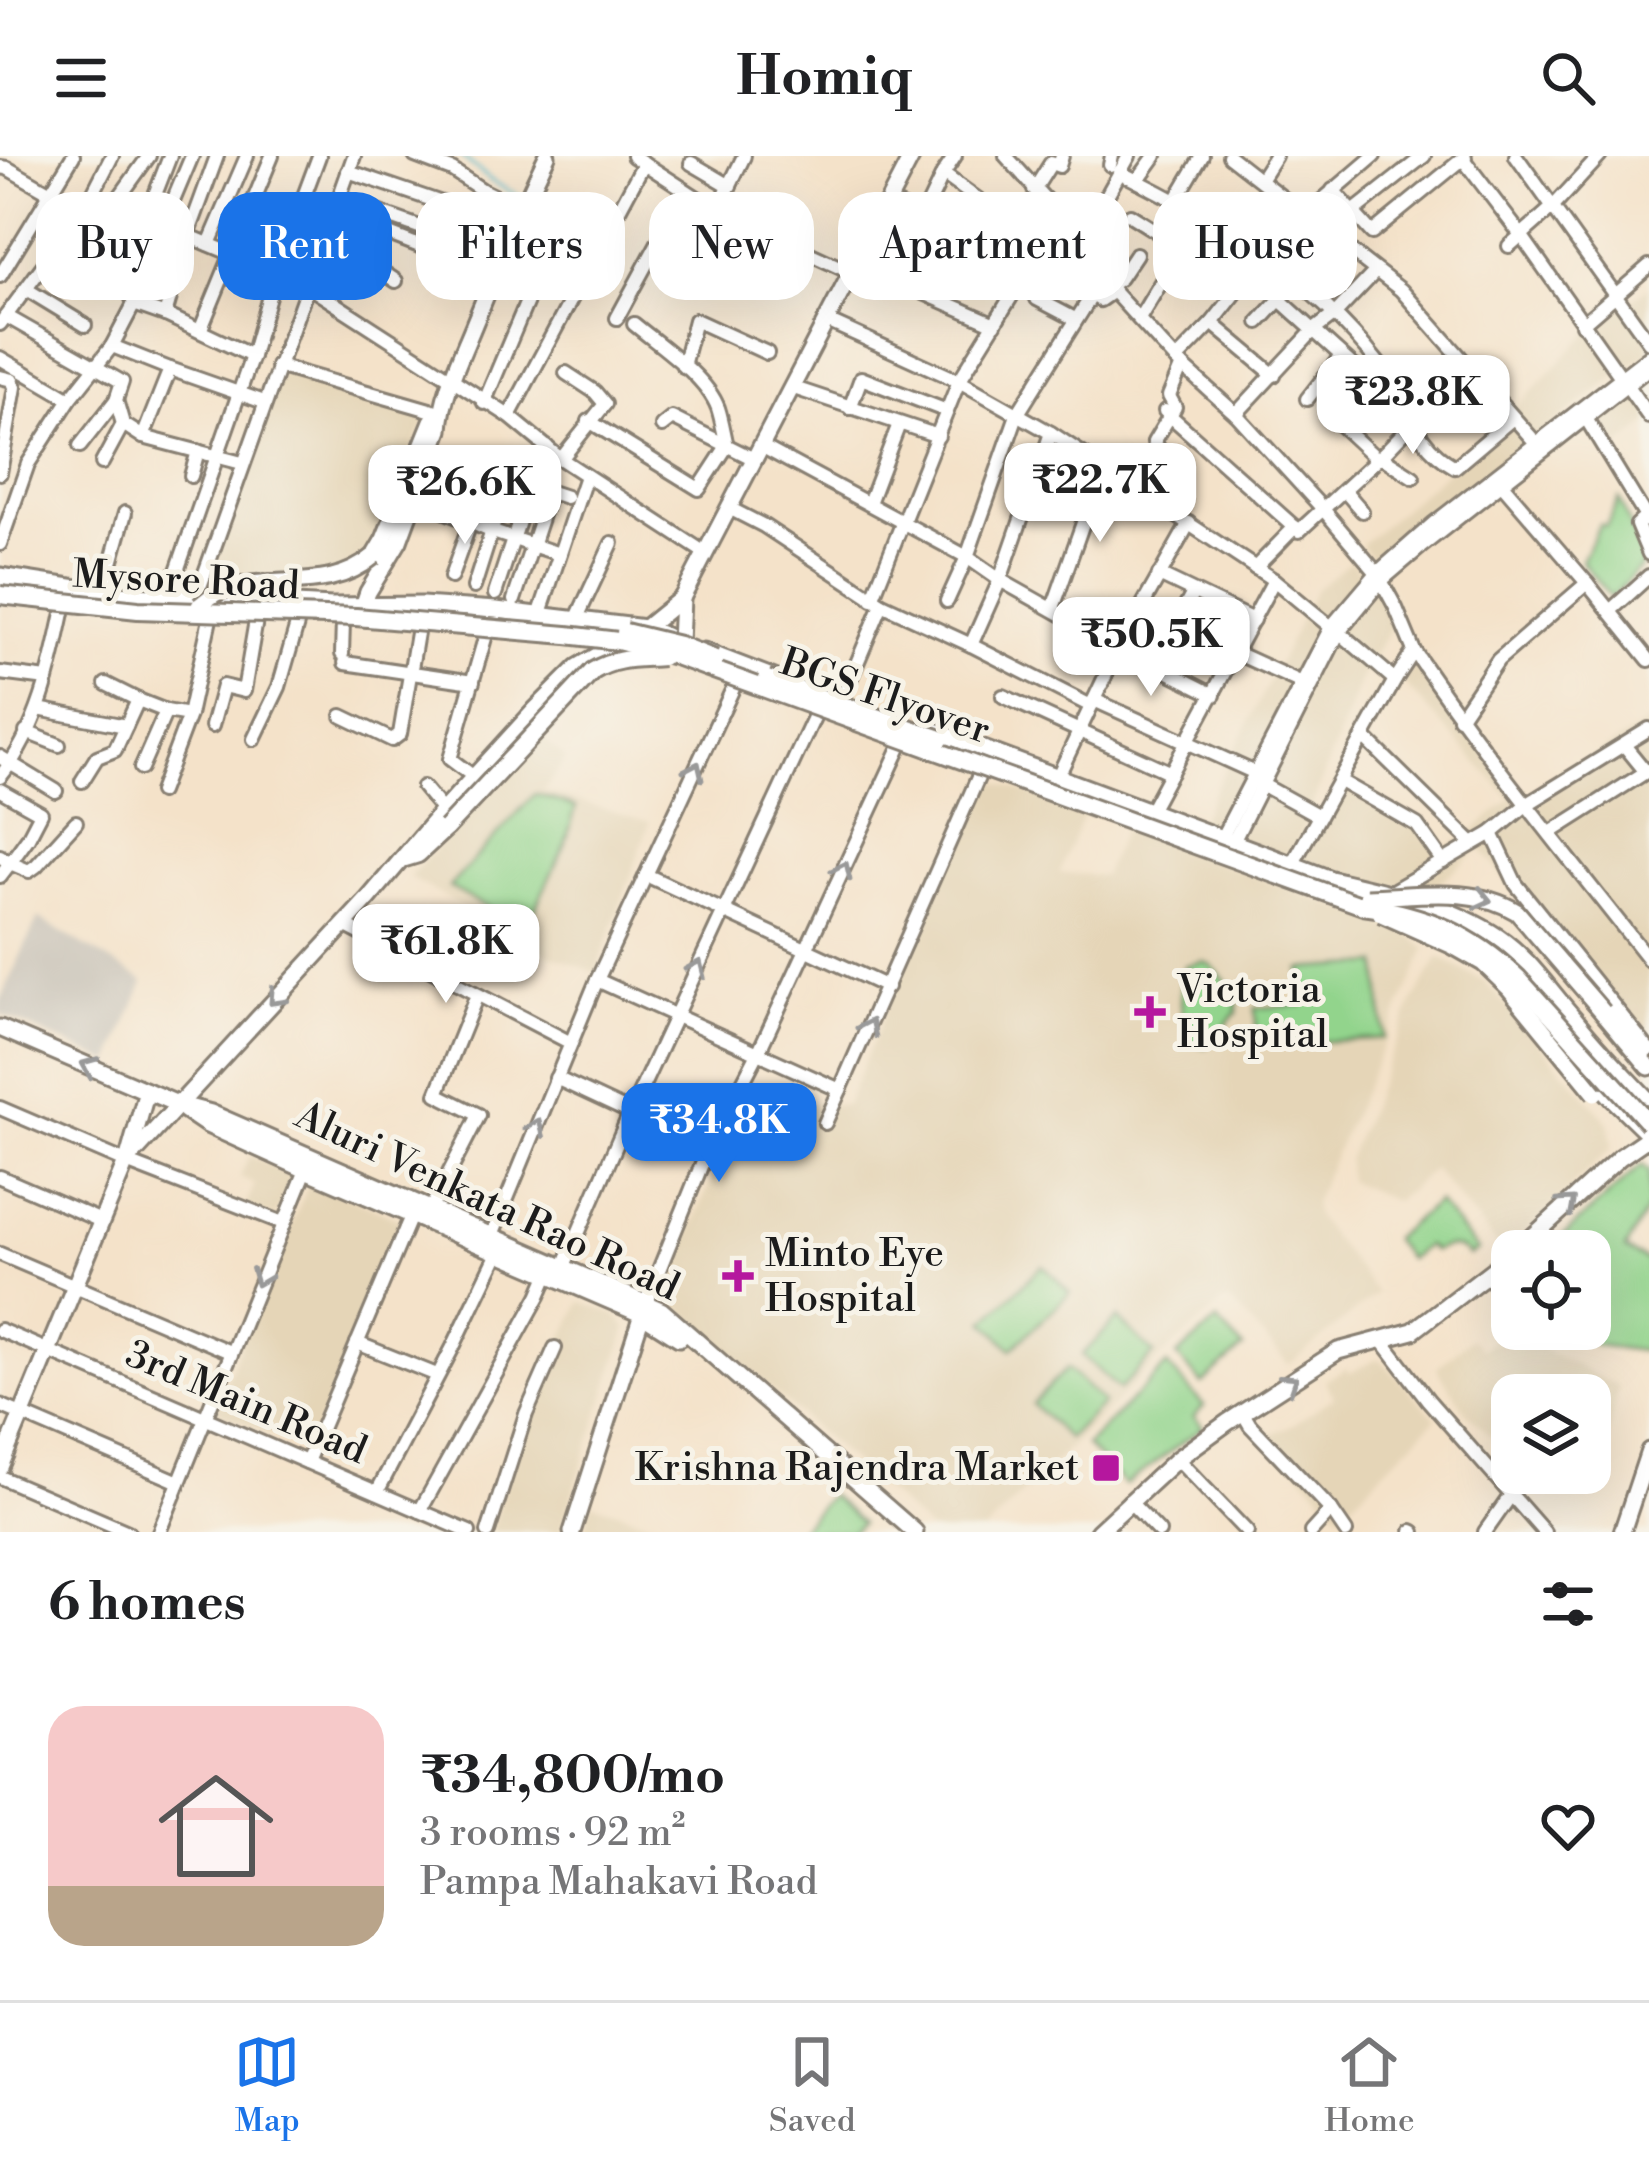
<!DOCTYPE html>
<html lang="en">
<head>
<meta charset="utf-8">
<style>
  body { margin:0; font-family:"Libre Bodoni",serif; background:#f6f6f6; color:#202124; height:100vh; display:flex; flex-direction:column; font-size:45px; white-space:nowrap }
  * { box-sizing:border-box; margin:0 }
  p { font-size:39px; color:#757577 }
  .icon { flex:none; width:66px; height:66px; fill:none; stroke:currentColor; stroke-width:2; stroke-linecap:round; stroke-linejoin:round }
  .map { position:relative; height:1376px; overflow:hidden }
  .drawer { display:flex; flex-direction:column; background:#fff; flex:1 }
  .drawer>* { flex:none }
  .guide { position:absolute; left:36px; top:36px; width:1578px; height:108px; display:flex; gap:24px }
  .fabs { position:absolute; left:1491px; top:1074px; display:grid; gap:24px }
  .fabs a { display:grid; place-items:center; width:120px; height:120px; border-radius:24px; background:#fff; box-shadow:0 12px 48px #0002; font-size:60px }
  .price { position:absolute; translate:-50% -102px; padding:0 27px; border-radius:24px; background:#fff; color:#222; font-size:39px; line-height:78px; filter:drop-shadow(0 3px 6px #0008) }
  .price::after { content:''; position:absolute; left:50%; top:72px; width:36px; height:27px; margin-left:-18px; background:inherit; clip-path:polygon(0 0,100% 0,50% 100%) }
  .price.active { background:#1a73e8; color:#fff }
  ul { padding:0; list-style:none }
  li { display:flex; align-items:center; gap:36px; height:300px; padding:0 48px }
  li span { display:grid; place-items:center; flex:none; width:336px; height:240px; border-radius:36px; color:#555 }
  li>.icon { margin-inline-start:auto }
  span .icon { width:144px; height:144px; fill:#fffc; stroke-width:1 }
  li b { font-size:51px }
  h2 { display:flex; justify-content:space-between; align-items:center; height:144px; padding:0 48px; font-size:51px }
  .tag { padding:0 42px; border-radius:36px; background:#fff; box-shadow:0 12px 48px #0002; font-size:42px; line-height:108px }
  .tag.active { background:#1a73e8; color:#fff }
  header { display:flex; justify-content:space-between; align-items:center; height:156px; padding:0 48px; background:#fff; font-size:54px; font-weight:800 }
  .menu { display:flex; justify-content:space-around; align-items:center; height:168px; border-top:3px solid #e0e0e0; background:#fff; font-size:33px; color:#757577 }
  .menu a { display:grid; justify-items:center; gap:6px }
  .menu .active { color:#1a73e8 }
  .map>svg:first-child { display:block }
</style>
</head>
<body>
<header><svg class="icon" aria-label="menu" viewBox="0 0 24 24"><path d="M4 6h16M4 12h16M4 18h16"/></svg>Homiq<svg class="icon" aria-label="search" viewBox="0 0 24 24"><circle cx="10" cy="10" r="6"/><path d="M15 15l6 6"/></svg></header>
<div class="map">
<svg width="1649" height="1376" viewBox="0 0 1649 1376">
  <rect width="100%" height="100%" fill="#f7f3e8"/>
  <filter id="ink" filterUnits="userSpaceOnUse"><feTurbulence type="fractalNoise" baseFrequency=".00833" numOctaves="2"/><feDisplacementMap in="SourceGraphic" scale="24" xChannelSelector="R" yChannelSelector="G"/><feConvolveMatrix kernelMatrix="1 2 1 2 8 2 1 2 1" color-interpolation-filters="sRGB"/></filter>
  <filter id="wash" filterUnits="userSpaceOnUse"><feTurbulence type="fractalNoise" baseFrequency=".004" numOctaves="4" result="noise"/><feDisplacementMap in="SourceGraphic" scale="48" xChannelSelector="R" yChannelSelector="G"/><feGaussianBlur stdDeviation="2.7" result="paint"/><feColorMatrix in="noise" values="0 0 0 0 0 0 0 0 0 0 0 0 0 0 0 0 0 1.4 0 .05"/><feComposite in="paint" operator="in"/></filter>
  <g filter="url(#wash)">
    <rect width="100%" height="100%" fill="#f4e2c9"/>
    <g fill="#e5d5b7">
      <path d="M1649 131V196L1373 403 1361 389 1498 271 1591 174Z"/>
      <path d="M279 216 428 258 367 396 335 418 232 423 202 428Z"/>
      <path d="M1649 224V267L1612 296 1596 264Z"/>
      <path d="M1351 405 1377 436 1393 468 1365 513 1291 703 1196 671 1315 434Z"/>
      <path d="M1420 495 1476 579 1529 640 1649 566V891L1643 895 1480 692 1433 732 1390 729 1379 731 1295 707 1346 624 1415 662 1440 695 1469 678 1511 643 1400 523Z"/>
      <path d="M541 581 566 603 543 635 650 666 596 816 548 798 409 721Z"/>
      <path d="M992 624 1084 658 1059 717 1103 720 1124 673 1406 776 1426 793 1313 1047 1316 1061 1377 1137 1289 1209 1234 1149 1228 1145 1223 1146 1170 1193 984 1376H931L678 1150 669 1126 743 948 846 949 981 628Z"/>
      <path d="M1439 801 1485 826 1609 967 1612 992 1503 1096 1433 1013 1396 1045 1348 1025 1347 1004 1412 848Z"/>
      <path d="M249 1000 293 1019 275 1061 246 1049 255 1028 240 1021Z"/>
      <path d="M310 1025 404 1065 307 1294 213 1254Z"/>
      <path d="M581 1146 616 1159 627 1172 560 1376H491L527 1258Z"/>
      <path d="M1512 1169V1173H1530L1543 1193 1618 1230 1607 1290 1590 1282V1239H1512V1303L1465 1254 1437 1212 1471 1182 1482 1193Z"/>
      <path d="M1376 1203 1381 1204 1436 1262 1340 1359 1268 1280 1294 1268 1334 1241 1325 1224 1346 1212 1350 1217Z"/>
      <path d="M592 1347 680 1376H584Z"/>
    </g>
    <path fill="#c9c3b8" d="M38 762 144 825 111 907 0 858V844Z"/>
    <g fill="#92d48c" stroke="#577854" stroke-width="3">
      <path d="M1619 343 1644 404 1641 411 1611 442 1581 405 1600 368 1606 370Z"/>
      <path d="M535 638 576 651 565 689 526 772 449 731Z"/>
      <path d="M1203 805 1211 809 1237 837V857C1224 867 1219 882 1205 891L1188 885C1181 864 1178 832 1185 810Z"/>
      <path d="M1379 808 1384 882 1257 889 1255 852 1303 849 1301 813Z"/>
      <path d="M1642 1009 1649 1015V1049L1625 1093 1649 1106V1196L1596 1189 1564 1173H1590V1095H1546Z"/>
      <path d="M1437 1046 1477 1094 1469 1100C1459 1088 1446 1089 1433 1095L1427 1089 1408 1103 1392 1083Z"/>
      <path d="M1043 1109 1070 1137 1012 1193 985 1165Z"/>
      <path d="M1118 1162 1154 1198 1119 1234 1082 1199Z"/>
      <path d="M1217 1165 1243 1192 1202 1228 1177 1200Z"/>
      <path d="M1167 1209 1204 1250 1194 1261 1203 1271 1125 1329 1086 1289Z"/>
      <path d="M1067 1212 1103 1247 1068 1283 1032 1248Z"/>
      <path d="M830 1339 861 1367 852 1376H797Z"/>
    </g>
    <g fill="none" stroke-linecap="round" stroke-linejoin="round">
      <path stroke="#4fbacb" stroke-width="3" d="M461 0 493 26 519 40"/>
    </g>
  </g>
  <g filter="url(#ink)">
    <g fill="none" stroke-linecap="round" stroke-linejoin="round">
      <defs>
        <g id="minor">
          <path d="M415 0 452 14 482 34 521 53"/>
          <path d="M633 0 719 56 850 116"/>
          <path d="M1006 0 1082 84 1113 135 1176 204 1236 258 1323 353 1377 417 1396 452 1414 495"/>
          <path d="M1229 0 1401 134 1536 287"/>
          <path d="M1516 0 1649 186"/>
          <path d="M1463 3 1521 79 1649 261"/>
          <path d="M691 7 730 30"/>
          <path d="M1110 9 1112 0"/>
          <path d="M0 11 7 12 77 52 89 45 101 46 163 69 306 129 509 260 561 303 705 397"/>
          <path d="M348 15 512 71"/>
          <path d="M1119 16C1216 63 1312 122 1379 208 1407 243 1411 287 1455 311L1513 262"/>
          <path d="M943 18 991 53 978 84"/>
          <path d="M1261 22 1275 0"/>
          <path d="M1137 25 1155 0"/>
          <path d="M1034 34 1051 7 1059 10 1062 0"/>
          <path d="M1333 34 1372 77 1465 1"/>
          <path d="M338 42 501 100"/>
          <path d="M1176 44 1202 0"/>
          <path d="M89 45 112 0"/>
          <path d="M888 45 1052 117 1037 143 1075 163"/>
          <path d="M113 50 149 0"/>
          <path d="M717 55 744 0"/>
          <path d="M333 56 422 91"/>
          <path d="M1353 56 1424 0"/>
          <path d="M1130 59 1242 129"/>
          <path d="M923 60 943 18 955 0"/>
          <path d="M146 62 170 0"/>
          <path d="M163 69 192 0"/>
          <path d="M70 73 137 114"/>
          <path d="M325 77 396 125"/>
          <path d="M688 82 706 48"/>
          <path d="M1082 84 1129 0"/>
          <path d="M209 88 247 0"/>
          <path d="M1509 90 1553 51 1600 0"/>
          <path d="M713 91 726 59"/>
          <path d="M145 93 128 131 134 148 168 160 252 200"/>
          <path d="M1269 102 1305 59 1374 0"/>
          <path d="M855 107 995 168"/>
          <path d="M0 120 73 0"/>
          <path d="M1110 129 1120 122 1136 98"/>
          <path d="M26 133 85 169"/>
          <path d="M1306 134 1328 108"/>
          <path d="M1280 144 1373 228 1387 221"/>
          <path d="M165 159 188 79 217 0"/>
          <path d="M6 160 122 226 116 244 80 290"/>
          <path d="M617 162 686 35"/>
          <path d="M1139 163 1163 123"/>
          <path d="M825 164 959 225 1051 277 1274 424 1331 471"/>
          <path d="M1259 166 1296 126"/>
          <path d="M1212 167 1274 219"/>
          <path d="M0 168 70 73 77 52"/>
          <path d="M1582 168 1649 110"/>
          <path d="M200 175 272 0"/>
          <path d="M112 190 170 213 143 281"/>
          <path d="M0 202 70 243"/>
          <path d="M1176 204 1212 167 1265 100"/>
          <path d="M277 210 440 257"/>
          <path d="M683 210 695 164 767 197"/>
          <path d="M170 213 264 246"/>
          <path d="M0 221 12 224 15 231 0 317"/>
          <path d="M791 231 938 280"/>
          <path d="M1307 243 1341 200"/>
          <path d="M116 244 123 268 143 281 242 307"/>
          <path d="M484 247 566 53"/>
          <path d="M850 252 861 222 947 255"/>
          <path d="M1165 255 1299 375 1385 296 1467 211"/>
          <path d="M1236 258 1313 175 1335 158 1375 116"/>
          <path d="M1584 259 1649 366"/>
          <path d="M509 260 644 7"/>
          <path d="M1332 261 1377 303"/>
          <path d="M589 265 699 333 727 290C724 278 722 264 718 252 706 220 659 189 634 168"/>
          <path d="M662 270 672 262 754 303"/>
          <path d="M761 290 967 401 1000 424 1119 491 1214 539"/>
          <path d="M432 297 566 341"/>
          <path d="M1380 300 1413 321"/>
          <path d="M561 303 605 248 595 236 566 217"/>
          <path d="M102 307 123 268"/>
          <path d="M191 320 198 295"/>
          <path d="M533 330 547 291"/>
          <path d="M1344 334 1362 355"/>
          <path d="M415 343 493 376 559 398"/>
          <path d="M869 347 899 268"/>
          <path d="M1163 350 1176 330 1177 318 1154 286 1175 251 1169 240 1182 209"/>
          <path d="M729 352 764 370 882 448 971 489 1091 550"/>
          <path d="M1648 359 1637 369 1649 398"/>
          <path d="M0 388 28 308 70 243 112 190 134 148"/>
          <path d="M1255 412 1295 371"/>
          <path d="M1159 419 1253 464"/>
          <path d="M451 421 488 317"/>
          <path d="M1587 427 1649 504"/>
          <path d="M474 431 508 324"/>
          <path d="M171 432 252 200 276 115 319 0"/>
          <path d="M103 436 125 357"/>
          <path d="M495 438 530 332"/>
          <path d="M169 442 171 432 201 428 354 0"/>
          <path d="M872 443 959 225 1032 107 1063 64"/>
          <path d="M514 444 549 338"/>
          <path d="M947 445 967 401 1017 259 1092 139 1100 144 1113 135"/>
          <path d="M1053 452 1103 310"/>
          <path d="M1610 455 1649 420"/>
          <path d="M539 460 586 320"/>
          <path d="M576 464 612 387"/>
          <path d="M1339 476 1395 524"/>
          <path d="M971 489 1000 424 1051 277"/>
          <path d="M1236 497 1302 527"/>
          <path d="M342 498 343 466"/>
          <path d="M345 507 473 526"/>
          <path d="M1153 509 1193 437"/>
          <path d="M0 517 47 523"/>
          <path d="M106 528 138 544"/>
          <path d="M1003 540 1171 617"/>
          <path d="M1094 544 1262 620"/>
          <path d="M841 545 882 448"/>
          <path d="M38 553 126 570"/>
          <path d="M342 560 392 584 400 578 418 471"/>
          <path d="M1459 562 1498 504 1587 427 1501 327"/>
          <path d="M212 570 223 530 244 535 256 464"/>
          <path d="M26 576 59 589"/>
          <path d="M1364 581 1472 687"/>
          <path d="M254 583 279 531 298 465"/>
          <path d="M1624 589 1646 616"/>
          <path d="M0 601 56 635"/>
          <path d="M141 612 166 555"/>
          <path d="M1058 620 1119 491 1189 367"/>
          <path d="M0 621C38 575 52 510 64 452"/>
          <path d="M474 621 450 603 487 475"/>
          <path d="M82 625 97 601 115 594 138 544 166 555 189 559"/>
          <path d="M1340 625 1417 669 1443 706"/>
          <path d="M1263 629 1319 660"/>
          <path d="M423 631 443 655"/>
          <path d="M0 634 41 657 28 682 10 707 0 700"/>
          <path d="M160 636 189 559 210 463"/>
          <path d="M1150 655 1274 424"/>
          <path d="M1492 677 1516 728 1649 894"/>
          <path d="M1550 677 1649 614"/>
          <path d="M1220 685 1331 471 1377 417 1434 367 1649 200"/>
          <path d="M1229 694 1339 476 1381 425 1422 390 1649 212"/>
          <path d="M1292 709 1395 524 1414 495C1487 603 1569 702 1649 804"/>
          <path d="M646 719 887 831"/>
          <path d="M0 720 10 707 29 715 36 710 76 666"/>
          <path d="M1389 737 1492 677 1526 649 1649 573"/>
          <path d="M344 769 571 887"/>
          <path d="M597 824 840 934 984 608"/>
          <path d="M556 922 708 993"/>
          <path d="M0 952 126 1006 283 1067"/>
          <path d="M825 967 840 934"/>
          <path d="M0 1021 101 1065"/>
          <path d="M431 1052 479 959 437 938 477 839"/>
          <path d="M492 1079 597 824 736 526"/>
          <path d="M0 1098 230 1196"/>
          <path d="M564 1110 627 964 816 557"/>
          <path d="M646 1146 708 993 758 897 902 587"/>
          <path d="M0 1174 469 1376"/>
          <path d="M1382 1184 1428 1244 1544 1376"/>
          <path d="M357 1187 437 1219"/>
          <path d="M0 1249 179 1326"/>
          <path d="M1243 1257 1250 1269 1331 1354 1346 1376"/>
          <path d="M1177 1303 1247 1376"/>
          <path d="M307 1306 414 1053"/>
          <path d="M0 1321 128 1376"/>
          <path d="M377 1336 453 1191 498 1097"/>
          <path d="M1129 1345 1159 1376"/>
          <path d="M420 1355 539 1140 548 1119"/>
          <path d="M1412 1375 1414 1376"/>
          <path d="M159 1376 306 1014"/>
          <path d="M488 1376 526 1258 555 1192"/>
          <path d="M1311 1376 1331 1354"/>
          <path d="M1485 1376 1511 1339"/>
        </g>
        <g id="major">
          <path d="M374 400 384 383 432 265 440 257"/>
          <path d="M0 420 116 438 332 450 422 449 496 454 645 472 665 480"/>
          <path d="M361 456 368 436 399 385 440 274C442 237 461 201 475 166 498 110 520 55 547 0"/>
          <path d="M680 486 682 442"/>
          <path d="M704 495 777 523"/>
          <path d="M930 573 1331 723C1387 736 1450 749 1498 781 1529 802 1549 834 1574 862 1597 891 1623 918 1649 945"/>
          <path d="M1603 856 1649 911"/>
          <path d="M0 872 177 948 211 957 661 1154 915 1376"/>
          <path d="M1553 875 1613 943 1649 978"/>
          <path d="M185 954 207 969 306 1014 641 1158 679 1182"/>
          <path d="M128 1002 147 935"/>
          <path d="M1517 1095 1620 1001 1649 981"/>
          <path d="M0 1311 126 1006 368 743 441 657 535 554 578 511 645 472 682 442 912 0"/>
          <path d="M572 1376 645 1149"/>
          <path d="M1098 1376 1177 1303 1228 1266 1338 1195 1413 1175 1512 1099"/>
          <path d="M1622 1376 1649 1295"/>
        </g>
        <g id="highway">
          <path d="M0 429 47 437"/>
          <path d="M405 702 418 698 446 672"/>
        </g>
      </defs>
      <use href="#minor" stroke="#887f72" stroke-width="18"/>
      <use href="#major" stroke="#887f72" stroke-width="21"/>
      <use href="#highway" stroke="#887f72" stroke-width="22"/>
      <use href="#minor" stroke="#fff" stroke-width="12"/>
      <use href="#major" stroke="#fff" stroke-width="15"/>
      <use href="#highway" stroke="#fff" stroke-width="16"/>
      <defs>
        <g id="major-bridge">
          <path d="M199 450C207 444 215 436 223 434 275 417 328 439 374 400"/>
          <path d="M1367 741C1417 740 1473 729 1517 756L1603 856"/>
          <path d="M1381 758 1453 790 1483 807 1509 832 1595 937"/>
        </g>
        <g id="highway-bridge">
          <path d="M0 439 138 454 356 461 567 479 618 485 675 500 1363 750C1427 759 1471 778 1518 822L1649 967"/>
          <path d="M625 476 679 489 715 503"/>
          <path d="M767 523 941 583"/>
          <path d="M446 672 593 515C616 501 636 503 662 501"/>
        </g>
      </defs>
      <use href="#major-bridge" stroke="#887f72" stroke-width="21" stroke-linecap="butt"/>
      <use href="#highway-bridge" stroke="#887f72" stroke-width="22" stroke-linecap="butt"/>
      <use href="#major-bridge" stroke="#fff" stroke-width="15"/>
      <use href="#highway-bridge" stroke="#fff" stroke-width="16"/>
    </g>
    <defs><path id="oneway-chevron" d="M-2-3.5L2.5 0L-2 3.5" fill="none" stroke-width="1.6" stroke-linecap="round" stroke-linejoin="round" transform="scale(3)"/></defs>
    <g stroke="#999">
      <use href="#oneway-chevron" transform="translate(695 614) rotate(-65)"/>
      <use href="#oneway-chevron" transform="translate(843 714) rotate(-65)"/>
      <use href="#oneway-chevron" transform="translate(1483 743) rotate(13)"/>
      <use href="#oneway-chevron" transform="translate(697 812) rotate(-66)"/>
      <use href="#oneway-chevron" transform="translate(276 842) rotate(133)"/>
      <use href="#oneway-chevron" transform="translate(869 871) rotate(-65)"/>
      <use href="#oneway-chevron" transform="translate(89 910) rotate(-157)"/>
      <use href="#oneway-chevron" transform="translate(536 971) rotate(-68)"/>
      <use href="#oneway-chevron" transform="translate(1568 1048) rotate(-42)"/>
      <use href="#oneway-chevron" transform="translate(260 1122) rotate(112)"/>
      <use href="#oneway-chevron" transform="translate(1290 1226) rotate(-33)"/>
    </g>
  </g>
  <g fill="#b5179e" stroke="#f7f3e8" stroke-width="4.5">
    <path d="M1144 838h12v12h12v12h-12v12h-12v-12h-12v-12h12z"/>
    <path d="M732 1102h12v12h12v12h-12v12h-12v-12h-12v-12h12z"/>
    <rect x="1091" y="1297" width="30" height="30" rx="6"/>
  </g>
  <g text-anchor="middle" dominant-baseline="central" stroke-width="10" stroke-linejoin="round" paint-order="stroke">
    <g font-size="39" fill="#1c1c1c" stroke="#f7f3e8">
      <text transform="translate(186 425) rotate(3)">Mysore Road</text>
      <text transform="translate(885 541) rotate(19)">BGS Flyover</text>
      <text transform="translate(487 1046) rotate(25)">Aluri Venkata Rao Road</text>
      <text transform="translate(246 1247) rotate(23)">3rd Main Road</text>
    </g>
    <g font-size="39" fill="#1c1c1c" stroke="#f7f3e8" text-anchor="start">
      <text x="1177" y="834">Victoria<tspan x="1177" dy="45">Hospital</tspan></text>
      <text x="765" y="1098">Minto Eye<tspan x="765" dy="45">Hospital</tspan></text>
      <text x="1079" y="1312" text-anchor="end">Krishna Rajendra Market</text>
    </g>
  </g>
</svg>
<div class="fabs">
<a><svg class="icon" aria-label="locate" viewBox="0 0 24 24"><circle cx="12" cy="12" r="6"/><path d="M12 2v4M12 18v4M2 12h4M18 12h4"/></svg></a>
<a><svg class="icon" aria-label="layers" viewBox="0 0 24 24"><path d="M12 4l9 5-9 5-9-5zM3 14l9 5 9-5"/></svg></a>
</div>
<b class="price" style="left:1413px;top:301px">₹23.8K</b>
<b class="price" style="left:1100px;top:389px">₹22.7K</b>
<b class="price" style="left:465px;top:391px">₹26.6K</b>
<b class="price" style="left:1151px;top:543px">₹50.5K</b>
<b class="price" style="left:446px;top:850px">₹61.8K</b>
<b class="price active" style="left:719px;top:1029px">₹34.8K</b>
<div class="guide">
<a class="tag">Buy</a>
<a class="tag active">Rent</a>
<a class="tag">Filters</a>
<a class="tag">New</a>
<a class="tag">Apartment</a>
<a class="tag">House</a>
</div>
</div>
<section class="drawer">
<h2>6 homes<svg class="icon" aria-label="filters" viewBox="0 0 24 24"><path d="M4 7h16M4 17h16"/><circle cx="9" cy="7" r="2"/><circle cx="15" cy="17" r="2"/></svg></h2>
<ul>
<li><span style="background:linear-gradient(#f6c9c9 75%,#b9a48a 0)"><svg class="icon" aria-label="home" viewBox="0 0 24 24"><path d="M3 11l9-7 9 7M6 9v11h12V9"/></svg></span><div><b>₹34,800/mo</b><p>3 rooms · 92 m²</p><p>Pampa Mahakavi Road</p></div><svg class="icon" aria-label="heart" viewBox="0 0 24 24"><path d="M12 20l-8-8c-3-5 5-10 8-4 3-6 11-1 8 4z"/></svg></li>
</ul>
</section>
<nav class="menu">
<a class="active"><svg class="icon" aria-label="map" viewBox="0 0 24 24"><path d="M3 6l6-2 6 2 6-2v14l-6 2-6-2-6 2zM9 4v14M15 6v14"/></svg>Map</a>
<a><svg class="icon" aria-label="saved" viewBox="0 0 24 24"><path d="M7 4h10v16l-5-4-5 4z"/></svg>Saved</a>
<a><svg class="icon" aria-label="home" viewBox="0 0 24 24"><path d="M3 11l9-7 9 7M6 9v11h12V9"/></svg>Home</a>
</nav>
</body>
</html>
